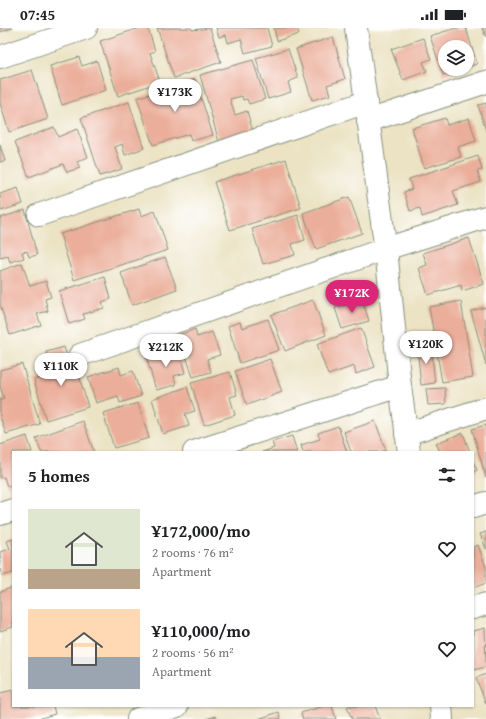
<!DOCTYPE html>
<html lang="en">
<head>
<meta charset="utf-8">
<style>
  body { margin:0; font-family:"Gentium Book Plus",serif; background:#f2f2f2; color:#202124; height:100vh; display:flex; flex-direction:column; font-size:15px; white-space:nowrap }
  * { box-sizing:border-box; margin:0 }
  p { font-size:13px; color:#757577 }
  .icon { flex:none; width:22px; height:22px; fill:none; stroke:currentColor; stroke-width:2; stroke-linecap:round; stroke-linejoin:round }
  .map { position:relative; flex:1; overflow:hidden }
  .panel { position:absolute; left:12px; top:423px; width:462px; height:256px; display:flex; flex-direction:column; background:#fff; border-radius:0px; box-shadow:0 1px 3px #0004 }
  .panel>* { flex:none }
  .buttons { position:absolute; left:438px; top:12px; display:grid; gap:8px }
  .buttons a { display:grid; place-items:center; width:36px; height:36px; border-radius:50%; background:#fff; box-shadow:0 1px 3px #0004; font-size:20px }
  .price { position:absolute; translate:-50% -34px; padding:0 9px; border-radius:14px; background:#fff; color:#222; font-size:13px; line-height:26px; filter:drop-shadow(0 1px 2px #0008) }
  .price::after { content:''; position:absolute; left:50%; top:24px; width:12px; height:9px; margin-left:-6px; background:inherit; clip-path:polygon(0 0,100% 0,50% 100%) }
  .price.current { background:#db2777; color:#fff }
  ul { padding:0; list-style:none }
  li { display:flex; align-items:center; gap:12px; height:100px; padding:0 16px }
  li span { display:grid; place-items:center; flex:none; width:112px; height:80px; border-radius:0px; color:#555 }
  li>.icon { margin-inline-start:auto }
  span .icon { width:48px; height:48px; fill:#fffc; stroke-width:1 }
  li b { font-size:17px }
  h2 { display:flex; justify-content:space-between; align-items:center; height:48px; padding:0 16px; font-size:17px }
  .status { display:flex; justify-content:space-between; align-items:center; height:28px; padding:0 20px; background:#fff; direction:ltr }
  .status svg { height:11px; fill:currentColor }
  .map>svg:first-child { display:block }
</style>
</head>
<body>
<div class="status"><b>07:45</b><svg viewBox="0 0 49 12"><path d="M0 12V9h3v3zM5 12V6h3v6zM10 12V3h3v9zM15 12V0h3v12zM26 1h20v11H26zM47 4h2v5h-2z"/></svg></div>
<div class="map">
<svg width="486" height="691" viewBox="0 0 486 691">
  <rect width="100%" height="100%" fill="#fff"/>
  <filter id="ink" filterUnits="userSpaceOnUse"><feTurbulence type="fractalNoise" baseFrequency=".025" numOctaves="2"/><feDisplacementMap in="SourceGraphic" scale="8" xChannelSelector="R" yChannelSelector="G"/><feConvolveMatrix kernelMatrix="1 2 1 2 8 2 1 2 1" color-interpolation-filters="sRGB"/></filter>
  <filter id="wash" filterUnits="userSpaceOnUse"><feTurbulence type="fractalNoise" baseFrequency=".012" numOctaves="4" result="noise"/><feDisplacementMap in="SourceGraphic" scale="16" xChannelSelector="R" yChannelSelector="G"/><feGaussianBlur stdDeviation="0.9" result="paint"/><feColorMatrix in="noise" values="0 0 0 0 0 0 0 0 0 0 0 0 0 0 0 0 0 1.4 0 .05"/><feComposite in="paint" operator="in"/></filter>
  <g filter="url(#wash)">
    <rect width="100%" height="100%" fill="#ece3c4"/>
    <g id="blocks">
      <g fill="#ebae9a">
        <path d="M0 0H13L0 4Z"/>
        <path d="M140 0H148L155 23 150 25 160 54 118 68 100 13Z"/>
        <path d="M157 0H191L192 2 210 0 221 34 174 50Z"/>
        <path d="M216 0H267L272 18 245 25 241 11 228 15 226 7 219 9Z"/>
        <path d="M274 0H297L299 6 277 13Z"/>
        <path d="M456 0H466L477 36 467 39V19H445V41H461L443 47 430 8Z"/>
        <path d="M482 0H486V9Z"/>
        <path d="M333 9 345 51 327 57 330 67 312 72 296 21Z"/>
        <path d="M423 10 431 31 423 34 427 43 403 52 391 21Z"/>
        <path d="M288 21 298 50 288 54 291 64 268 71 256 30Z"/>
        <path d="M79 29 82 38 97 33 106 62 62 77 50 38Z"/>
        <path d="M253 32 265 71 249 76 247 71 243 72 242 68 230 71 235 87 247 83 253 104 219 114 200 47Z"/>
        <path d="M32 42 48 91 9 104 0 75V52Z"/>
        <path d="M195 51 213 107 191 113 189 106 153 117 137 70Z"/>
        <path d="M129 74 144 120 125 127 122 116 115 119 122 141 100 148 81 90Z"/>
        <path d="M486 75V103L478 77Z"/>
        <path d="M445 90 447 97 469 90 476 113 458 119 461 129 424 140 412 100Z"/>
        <path d="M54 99 58 109 77 101 88 129 77 134 80 140 67 144 63 136 29 149 15 114Z"/>
        <path d="M0 117 5 133 0 134Z"/>
        <path d="M478 128 482 142 477 143 481 154 453 163 458 177 422 189 420 180 410 183 404 164 412 161 409 151Z"/>
        <path d="M286 131 301 180 230 202 214 154Z"/>
        <path d="M18 160 23 176 1 183 0 166Z"/>
        <path d="M349 169 362 205 316 221 303 185Z"/>
        <path d="M139 181 141 188 155 183 168 222 74 252 60 206Z"/>
        <path d="M25 182 37 227 29 229 27 223 22 224 24 230 10 234 8 228 0 230V190Z"/>
        <path d="M298 187 305 212 292 216 295 227 263 236 252 201Z"/>
        <path d="M469 210 484 256 462 263 461 257 428 267 419 240 427 237 423 225Z"/>
        <path d="M165 229 177 261 132 277 121 245Z"/>
        <path d="M22 235 30 258 46 253 51 269 45 271 48 283 37 286 41 297 10 307 0 277V243Z"/>
        <path d="M105 249 111 271 102 274 104 280 83 286 85 291 69 296 59 263Z"/>
        <path d="M362 271 369 293 342 301 335 280Z"/>
        <path d="M313 272 326 307 285 323 271 287Z"/>
        <path d="M461 273 473 349 442 354 429 279Z"/>
        <path d="M486 279V337L471 283Z"/>
        <path d="M268 291 279 322 240 335 228 298 240 294 242 300Z"/>
        <path d="M361 300 375 339 356 346 354 338 328 347 317 316Z"/>
        <path d="M195 301 197 309 212 304 220 327 207 331 211 344 193 349 179 307Z"/>
        <path d="M431 318 435 355 421 357 417 319Z"/>
        <path d="M64 319 71 342 77 340 88 379 46 392 34 352 53 346 46 324Z"/>
        <path d="M178 319 185 345 174 348 176 357 156 362 146 328Z"/>
        <path d="M270 331 282 364 247 377 235 343Z"/>
        <path d="M22 336 40 396 6 406 0 388V372L4 371 0 358V342Z"/>
        <path d="M119 339 121 347 133 343 141 368 120 375 118 368 96 375 88 349Z"/>
        <path d="M230 344 237 367 230 369 235 387 204 397 191 355Z"/>
        <path d="M187 359 195 383 185 386 189 398 163 406 152 371Z"/>
        <path d="M445 360 446 376 428 377 426 361Z"/>
        <path d="M138 375 149 410 114 420 103 385Z"/>
        <path d="M83 393 94 424H41L36 410Z"/>
        <path d="M375 393 386 422 380 424H351L344 404Z"/>
        <path d="M486 397V450L472 401Z"/>
        <path d="M338 398 347 424H303L301 417 320 411 318 405Z"/>
        <path d="M463 405 470 424H440L436 415Z"/>
        <path d="M27 408 32 424H13V457L7 459 4 449 0 450V417Z"/>
        <path d="M292 408 297 424H262L274 420 272 414Z"/>
        <path d="M473 433 477 442 473 444Z"/>
        <path d="M486 504V521L480 506Z"/>
        <path d="M13 511V545L2 548 0 524 10 521 7 513Z"/>
        <path d="M478 517 486 539V555L473 560V519Z"/>
        <path d="M13 559V599L0 603V564Z"/>
        <path d="M485 600 486 639 473 642V603Z"/>
        <path d="M486 646V676L476 650Z"/>
        <path d="M13 662V678H53L55 686 37 691H0V665Z"/>
        <path d="M324 678H332L336 691H303L301 685Z"/>
        <path d="M349 678H375L380 691H352L347 679Z"/>
        <path d="M279 684 281 691H258Z"/>
        <path d="M216 688 217 691H206Z"/>
      </g>
    </g>
  </g>
  <g filter="url(#ink)">
    <use href="#blocks" fill-opacity="0" stroke="#86907c" stroke-width="1"/>
    <g fill="none" stroke-linecap="round" stroke-linejoin="round">
      <defs>
        <g id="minor">
          <path d="M356 0 387 231 400 358 409 424"/>
          <path d="M0 29 86 0"/>
          <path d="M368 93 486 54"/>
          <path d="M39 187 366 74"/>
          <path d="M80 327 385 221 486 189"/>
          <path d="M406 406 486 380"/>
          <path d="M194 424 400 358"/>
          <path d="M473 479 486 475"/>
          <path d="M0 486 13 482"/>
          <path d="M473 580 486 576"/>
          <path d="M441 678 442 691"/>
          <path d="M138 691 177 678"/>
        </g>
      </defs>
      <use href="#minor" stroke="#86907c" stroke-width="24"/>
      <use href="#minor" stroke="#fff" stroke-width="22"/>
    </g>
  </g>
</svg>
<div class="buttons">
<a><svg class="icon" aria-label="layers" viewBox="0 0 24 24"><path d="M12 4l9 5-9 5-9-5zM3 14l9 5 9-5"/></svg></a>
</div>
<b class="price" style="left:175px;top:85px">¥173K</b>
<b class="price current" style="left:352px;top:286px">¥172K</b>
<b class="price" style="left:426px;top:337px">¥120K</b>
<b class="price" style="left:166px;top:340px">¥212K</b>
<b class="price" style="left:61px;top:359px">¥110K</b>
<section class="panel">
<h2>5 homes<svg class="icon" aria-label="filters" viewBox="0 0 24 24"><path d="M4 7h16M4 17h16"/><circle cx="9" cy="7" r="2"/><circle cx="15" cy="17" r="2"/></svg></h2>
<ul>
<li><span style="background:linear-gradient(#dfe7d0 75%,#b9a48a 0)"><svg class="icon" aria-label="home" viewBox="0 0 24 24"><path d="M3 11l9-7 9 7M6 9v11h12V9"/></svg></span><div><b>¥172,000/mo</b><p>2 rooms · 76 m²</p><p>Apartment</p></div><svg class="icon" aria-label="heart" viewBox="0 0 24 24"><path d="M12 20l-8-8c-3-5 5-10 8-4 3-6 11-1 8 4z"/></svg></li>
<li><span style="background:linear-gradient(#ffd9b3 60%,#9aa5b1 0)"><svg class="icon" aria-label="home" viewBox="0 0 24 24"><path d="M3 11l9-7 9 7M6 9v11h12V9"/></svg></span><div><b>¥110,000/mo</b><p>2 rooms · 56 m²</p><p>Apartment</p></div><svg class="icon" aria-label="heart" viewBox="0 0 24 24"><path d="M12 20l-8-8c-3-5 5-10 8-4 3-6 11-1 8 4z"/></svg></li>
</ul>
</section>
</div>
</body>
</html>
